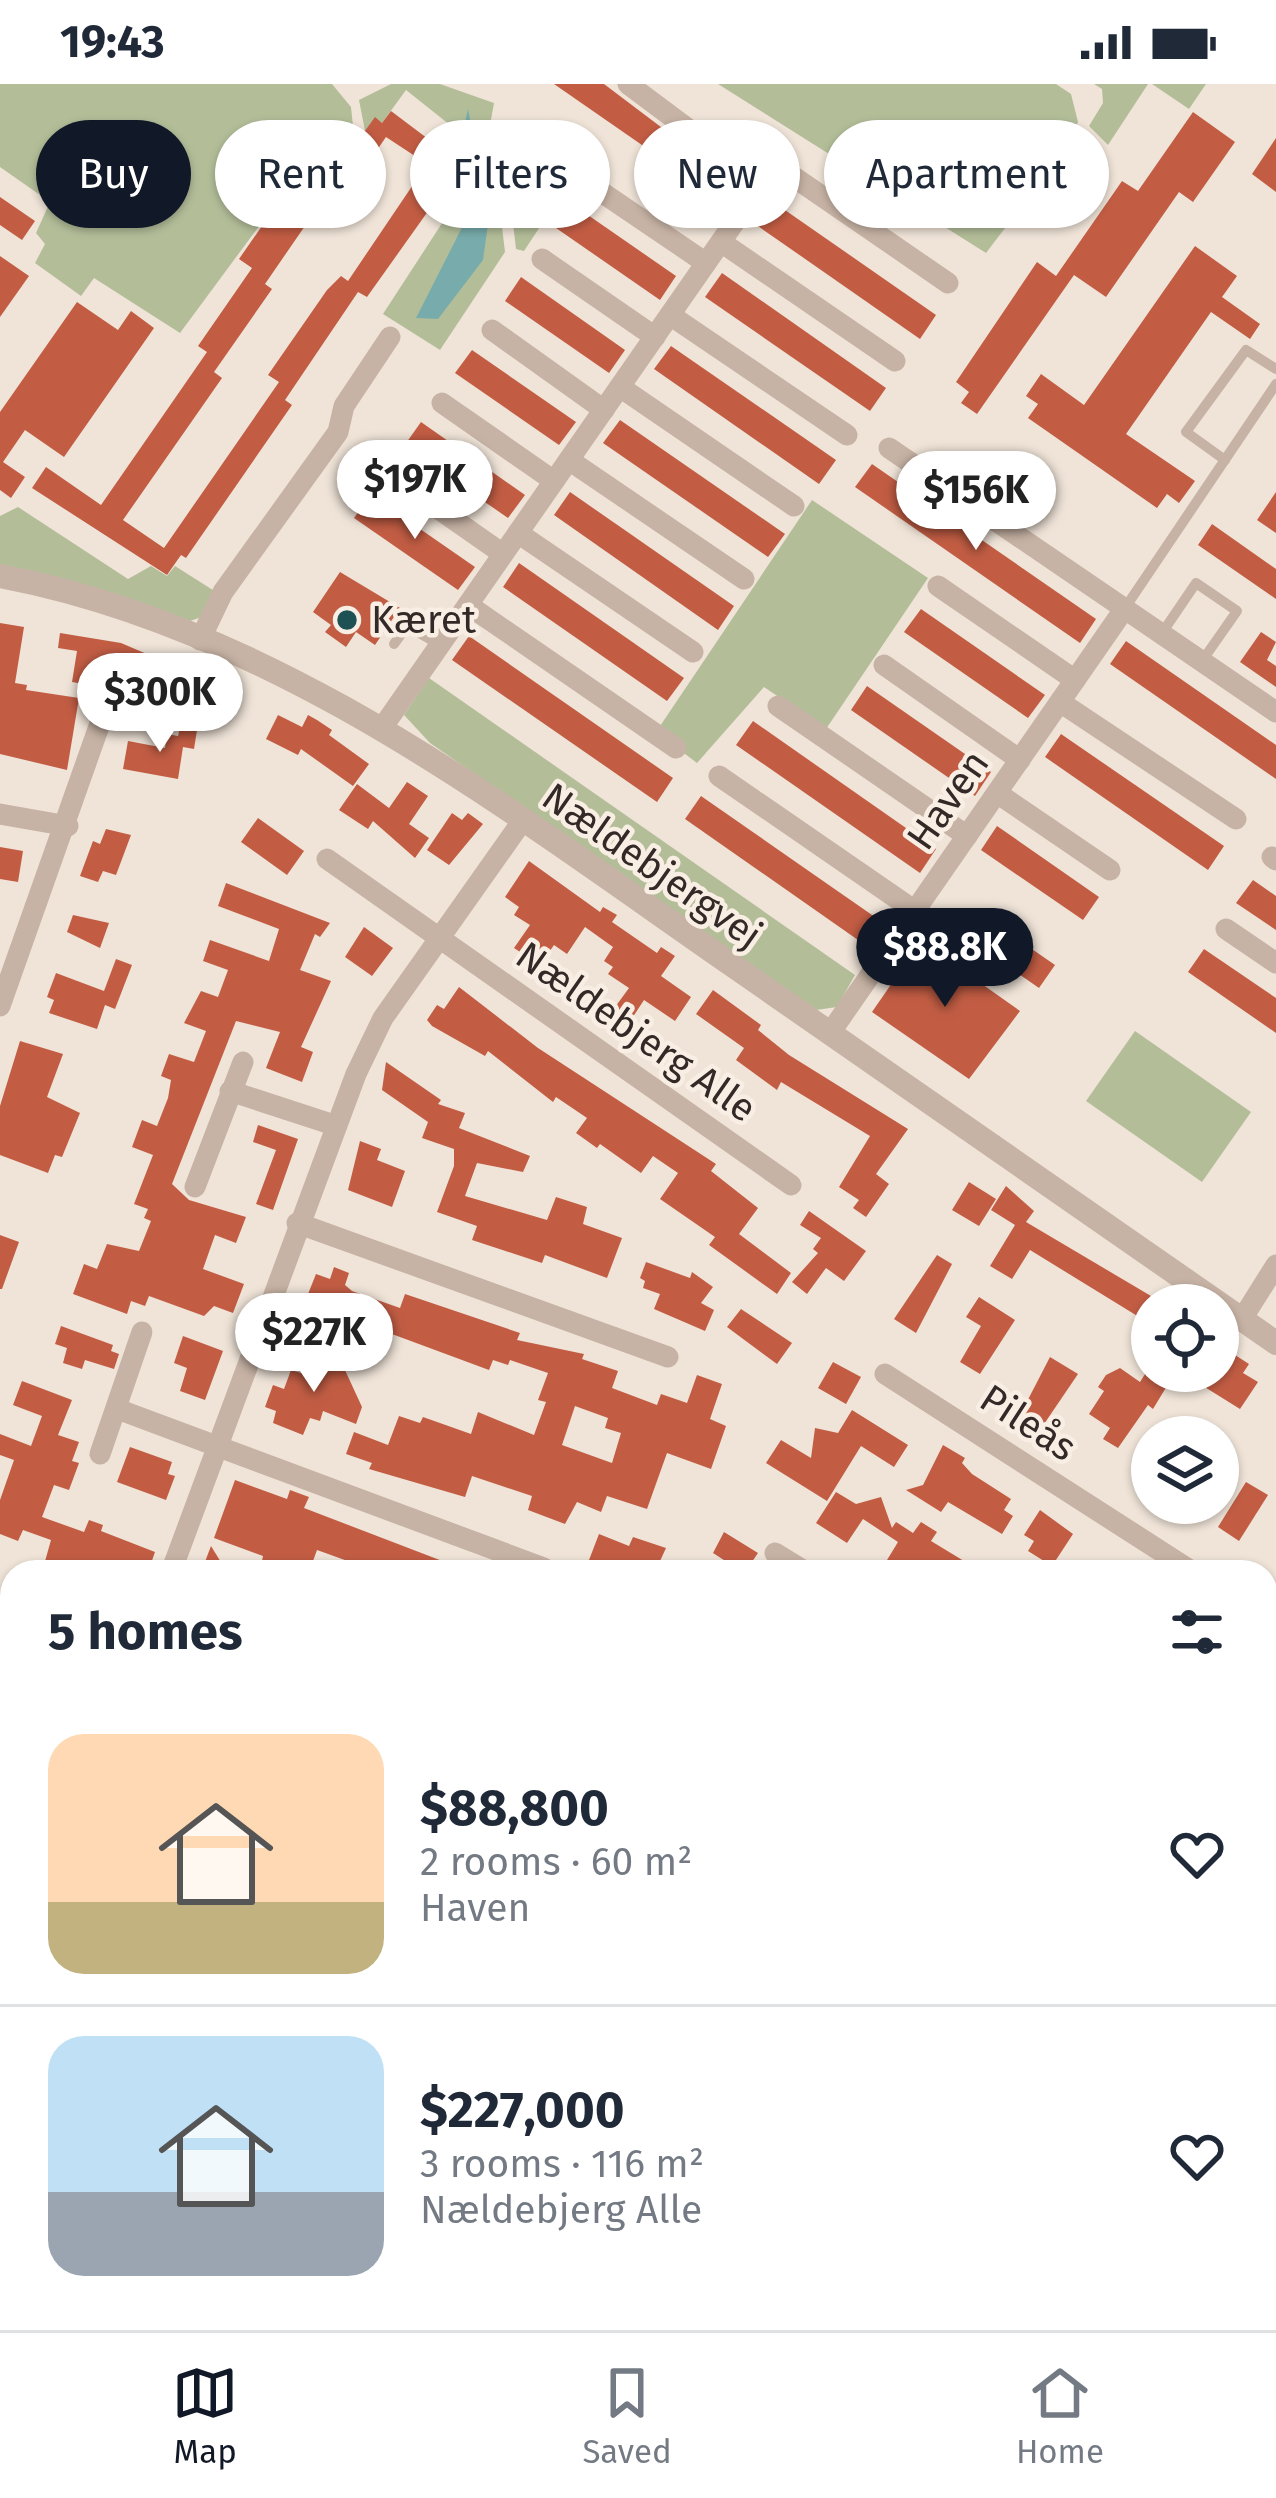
<!DOCTYPE html>
<html lang="en">
<head>
<meta charset="utf-8">
<style>
  body { margin:0; font-family:"Fira Sans",sans-serif; background:#f2f2f3; color:#1f2937; height:100vh; display:flex; flex-direction:column; font-size:45px; white-space:nowrap }
  * { box-sizing:border-box; margin:0 }
  p { font-size:39px; color:#747a83 }
  .icon { flex:none; width:66px; height:66px; fill:none; stroke:currentColor; stroke-width:2; stroke-linecap:round; stroke-linejoin:round }
  .map { position:relative; flex:1; overflow:hidden }
  .drawer { position:absolute; left:0px; top:1476px; width:1278px; height:771px; display:flex; flex-direction:column; background:#fff; border-radius:36px 36px 0 0; box-shadow:0 3px 9px #0004 }
  .drawer>* { flex:none }
  .guide { position:absolute; left:36px; top:36px; width:1206px; height:108px; display:flex; gap:24px }
  .controls { position:absolute; left:1131px; top:1200px; display:grid; gap:24px }
  .controls a { display:grid; place-items:center; width:108px; height:108px; border-radius:50%; background:#fff; box-shadow:0 3px 9px #0004; font-size:60px }
  .price { position:absolute; translate:-50% -102px; padding:0 27px; border-radius:42px; background:#fff; color:#222; font-size:39px; line-height:78px; filter:drop-shadow(0 3px 6px #0008) }
  .price::after { content:''; position:absolute; left:50%; top:72px; width:36px; height:27px; margin-left:-18px; background:inherit; clip-path:polygon(0 0,100% 0,50% 100%) }
  .price.on { background:#111827; color:#fff }
  ul { padding:0; list-style:none }
  li { display:flex; align-items:center; gap:36px; height:300px; padding:0 48px }
  li+li { border-top:3px solid #e0e1e3 }
  li span { display:grid; place-items:center; flex:none; width:336px; height:240px; border-radius:36px; color:#555 }
  li>.icon { margin-inline-start:auto }
  span .icon { width:144px; height:144px; fill:#fffc; stroke-width:1 }
  li b { font-size:51px }
  h2 { display:flex; justify-content:space-between; align-items:center; height:144px; padding:0 48px; font-size:51px }
  .pill { padding:0 42px; border-radius:54px; background:#fff; box-shadow:0 3px 9px #0004; font-size:42px; line-height:108px }
  .pill.on { background:#111827; color:#fff }
  .status { display:flex; justify-content:space-between; align-items:center; height:84px; padding:0 60px; background:#fff; direction:ltr }
  .status svg { height:33px; fill:currentColor }
  .menu { display:flex; justify-content:space-around; align-items:center; height:168px; border-top:3px solid #e0e1e3; background:#fff; font-size:33px; color:#747a83 }
  .menu a { display:grid; justify-items:center; gap:6px }
  .menu .on { color:#111827 }
  .map>svg:first-child { display:block }
</style>
</head>
<body>
<div class="status"><b>19:43</b><svg viewBox="0 0 49 12"><path d="M0 12V9h3v3zM5 12V6h3v6zM10 12V3h3v9zM15 12V0h3v12zM26 1h20v11H26zM47 4h2v5h-2z"/></svg></div>
<div class="map">
<svg width="1276" height="2246" viewBox="0 0 1276 2246">
  <rect width="100%" height="100%" fill="#f0e4d8"/>
  <g fill="#b3be99">
    <path d="M0 0H332L351 23 354 52 336 38 180 249 94 194 81 212 35 179 45 160 36 149 50 118 0 83Z"/>
    <path d="M391 0H440L494 19 490 41 505 168 440 266 383 230 461 110 442 97 437 64 450 41 406 6 382 39 375 34 365 47 359 16Z"/>
    <path d="M718 0H1056L1071 10 1078 38 1066 64 986 169Z"/>
    <path d="M1094 0H1148L1108 61 1089 42 1103 19 1102 5Z"/>
    <path d="M1152 0H1206L1189 25Z"/>
    <path d="M501 37 576 88 524 167 516 165Z"/>
    <path d="M812 416 928 494 826 645 764 603 697 679 656 648Z"/>
    <path d="M18 423 128 495 151 482 167 492 175 482 216 508 202 533 187 538 0 482V432Z"/>
    <path d="M429 594 855 891 837 923 816 926 430 659 404 631Z"/>
    <path d="M1135 947 1251 1028 1202 1098 1086 1017Z"/>
    <path d="M0 1856 12 1861V2091L0 2081Z"/>
    <path d="M268 2235H726L747 2246H259Z"/>
  </g>
  <path fill="#78acac" d="M468 25 489 133 483 176 438 235 416 234 476 116 462 52Z"/>
  <g fill="#c25d44" fill-rule="evenodd">
    <path d="M554 0H604L739 102 727 120Z"/>
    <path d="M391 27 456 76 442 97 446 102 367 213 358 208 285 316 292 321 186 474 181 471 167 491 32 404 46 383 101 421 207 268 198 262 252 184 239 175 278 119 307 139 265 200 272 205 214 288 222 294 123 436 164 464 279 298 268 291 327 206 341 192 348 197 427 80 386 53 326 140 303 124 354 52 359 55 375 33 382 39Z"/>
    <path d="M1193 28 1235 58 1193 118 1179 108 1106 213 1074 191 977 330 961 319 969 308 956 298 1037 178 1056 192 1122 97 1138 107Z"/>
    <path d="M1276 54V108L1252 90Z"/>
    <path d="M0 113 35 137 22 156 0 141Z"/>
    <path d="M772 117 936 231 920 255 755 140Z"/>
    <path d="M572 120 676 192 660 216 556 144Z"/>
    <path d="M1195 162 1237 192 1222 213 1260 240 1250 255 1211 228 1126 350 1195 397 1179 419 1167 410 1157 424 1028 334 1038 320 1026 312 1041 290 1084 321Z"/>
    <path d="M0 172 29 192 0 233Z"/>
    <path d="M722 189 886 304 870 327 705 213Z"/>
    <path d="M521 193 625 266 609 289 505 217Z"/>
    <path d="M77 218 118 246 131 227 154 244 64 373 25 346 3 378 25 393 11 414 0 406V328Z"/>
    <path d="M671 262 836 376 819 400 654 285Z"/>
    <path d="M472 266 576 338 559 361 455 289Z"/>
    <path d="M620 336 785 450 768 473 603 359Z"/>
    <path d="M421 338 525 411 508 434 404 362Z"/>
    <path d="M872 380 1096 535 1080 559 855 403Z"/>
    <path d="M570 408 734 522 718 546 554 431Z"/>
    <path d="M1276 408V449L1257 436Z"/>
    <path d="M371 411 475 483 458 506 354 434Z"/>
    <path d="M1212 440 1276 485V515L1198 461Z"/>
    <path d="M519 479 684 594 667 617 503 503Z"/>
    <path d="M340 488 400 524 375 561 356 548 346 563 325 548 331 541 313 528Z"/>
    <path d="M921 525 1045 611 1028 634 904 548Z"/>
    <path d="M0 539 24 543 15 599 27 601 26 606 79 614 67 686 0 670Z"/>
    <path d="M1261 548 1276 558 1267 576 1276 582V603L1240 578Z"/>
    <path d="M60 549 121 559 182 585 169 619 103 594 101 603 72 598 77 567 58 564Z"/>
    <path d="M469 552 673 694 657 718 452 576Z"/>
    <path d="M1126 557 1276 661V695L1110 580Z"/>
    <path d="M867 602 991 688 975 712 851 626Z"/>
    <path d="M278 631 302 643 308 631 317 636 332 646 329 651 369 680 353 702 301 665 298 671 266 655Z"/>
    <path d="M753 637 936 765 920 789 736 661Z"/>
    <path d="M180 643 197 646 194 665 183 663 178 695 123 685 128 657 165 664 167 650 178 652Z"/>
    <path d="M1061 650 1224 762 1208 786 1045 673Z"/>
    <path d="M407 698 428 712 409 740 429 754 415 774 373 737 368 745 339 726 357 700 389 724Z"/>
    <path d="M701 712 885 840 868 863 685 735Z"/>
    <path d="M452 729 462 736 468 729 483 740 449 781 427 766Z"/>
    <path d="M258 734 304 767 287 791 241 758Z"/>
    <path d="M997 742 1099 813 1083 836 981 766Z"/>
    <path d="M106 745 131 751 116 791 103 787 98 798 80 792 93 757 100 760Z"/>
    <path d="M0 763 23 767 18 798 0 795Z"/>
    <path d="M529 777 600 828 603 823 617 831 612 838 657 869 661 863 675 872 661 892 691 913 675 937 644 916 627 942 610 930 629 904 608 890 613 883 604 877 613 863 585 843 567 870 554 861 540 881 514 864 530 841 514 831 519 823 505 813Z"/>
    <path d="M1253 796 1276 812V846L1236 819Z"/>
    <path d="M226 799 330 839 320 853 315 850 300 886 331 897 301 963 313 968 302 998 266 984 280 948 236 937 172 1100 189 1116 246 1133 236 1159 215 1151 203 1185 244 1200 233 1229 214 1222 204 1232 149 1212 145 1222 131 1217 127 1230 73 1210 84 1180 97 1185 107 1160 139 1167 151 1137 144 1134 148 1125 134 1120 153 1071 132 1063 142 1036 157 1042 168 1014 171 996 161 992 169 970 194 978 206 947 184 939 201 907 218 913 228 886 203 877 210 856 269 877 279 845 218 822Z"/>
    <path d="M73 831 109 839 100 864 67 848Z"/>
    <path d="M364 843 393 864 372 892 345 873Z"/>
    <path d="M1003 845 1055 881 1039 904 987 868Z"/>
    <path d="M921 857 1020 927 969 995 872 928Z"/>
    <path d="M1204 865 1276 914V949L1188 888Z"/>
    <path d="M116 875 132 881 115 925 105 921 97 945 49 929 54 916 47 913 56 889 104 907Z"/>
    <path d="M459 903 538 964 716 1080 711 1087 758 1124 739 1150 791 1189 777 1210 709 1161 715 1153 660 1115 678 1089 653 1072 641 1089 600 1060 597 1064 576 1049 587 1034 556 1013 553 1018 488 967 485 972 432 942 427 936 437 921 444 925Z"/>
    <path d="M713 906 761 941 758 946 789 971 908 1045 876 1090 889 1100 866 1133 853 1124 859 1116 839 1103 870 1052 781 998 777 1006 736 976 744 964 696 930Z"/>
    <path d="M20 957 63 970 47 1013 80 1029 62 1073 55 1071 48 1089 0 1071V1022Z"/>
    <path d="M386 978 441 1016 438 1020 465 1029 459 1044 530 1072 523 1088 477 1079 465 1112 547 1136 556 1113 587 1123 583 1140 622 1154 607 1194 545 1171 542 1179 472 1156 477 1142 437 1128 454 1082V1065L422 1054 428 1038 382 1006Z"/>
    <path d="M258 1041 298 1055 273 1126 256 1120 276 1066 253 1058Z"/>
    <path d="M360 1057 381 1065 377 1076 405 1087 392 1123 348 1106Z"/>
    <path d="M969 1098 996 1115 979 1142 952 1126Z"/>
    <path d="M1006 1102 1034 1127 1026 1138 1151 1212 1139 1233 1030 1166 1012 1195 990 1182 1015 1141 991 1126Z"/>
    <path d="M809 1127 866 1167 844 1197 826 1184 807 1210 792 1198 818 1169 813 1165 821 1154 800 1141Z"/>
    <path d="M0 1151 19 1158 2 1205H0Z"/>
    <path d="M937 1171 952 1180 916 1249 894 1235Z"/>
    <path d="M646 1178 690 1194 692 1188 713 1203 701 1219 714 1226 705 1247 654 1225 660 1210 643 1204 645 1197 640 1194Z"/>
    <path d="M334 1183 349 1189 345 1201 352 1207 400 1224 405 1210 520 1249 517 1256 584 1270 582 1275 618 1287 612 1304 657 1321 661 1310 687 1319 697 1291 722 1300 710 1335 726 1342 711 1385 667 1369 647 1425 607 1412 601 1428 577 1418 565 1440 528 1426 532 1412 472 1392 465 1413 369 1385 372 1379 346 1370 354 1348 388 1361 399 1332 420 1339 423 1333 471 1350 478 1328 534 1351 546 1318 538 1316 548 1289 510 1276 508 1281 493 1276 489 1286 373 1243 356 1260 360 1235 306 1215 316 1190 330 1195ZM575 1322 608 1334 605 1344 621 1349 612 1379 562 1361Z"/>
    <path d="M979 1213 1015 1236 980 1290 960 1278 981 1242 966 1233Z"/>
    <path d="M741 1225 792 1259 777 1280 727 1243Z"/>
    <path d="M61 1242 113 1261 111 1267 119 1270 114 1285 85 1276 82 1285 63 1279 67 1264 55 1260Z"/>
    <path d="M183 1252 223 1267 205 1316 180 1307 187 1284 174 1279Z"/>
    <path d="M1218 1260 1249 1280 1243 1289 1258 1298 1240 1325 1179 1287H1218Z"/>
    <path d="M306 1266 344 1284 362 1323 356 1340 323 1327 320 1337 310 1334 303 1351 273 1339 276 1327 265 1323 273 1301 284 1305 291 1286 301 1289Z"/>
    <path d="M1050 1273 1078 1290 1040 1346 1019 1333Z"/>
    <path d="M833 1278 861 1293 846 1320 818 1304Z"/>
    <path d="M1120 1284 1140 1298 1147 1287H1176L1153 1325 1148 1321 1118 1364 1103 1355 1110 1344 1089 1330 1104 1307 1098 1303 1106 1291Z"/>
    <path d="M22 1297 72 1316 58 1351 79 1358 72 1377 79 1379 69 1406 54 1401 42 1433 84 1448 89 1436 103 1441 101 1447 155 1468 148 1488H42L51 1456 23 1446 18 1457 0 1450V1416L14 1376 0 1371V1350L31 1362 42 1332 13 1321Z"/>
    <path d="M852 1326 908 1361 894 1383 861 1362 827 1417 766 1379 781 1356 811 1374 815 1344 838 1349Z"/>
    <path d="M943 1361 965 1374 962 1379 972 1390 1011 1415 1004 1426 1013 1432 1002 1450 948 1418 941 1428 906 1406 923 1401Z"/>
    <path d="M130 1363 172 1378 168 1390 175 1392 166 1416 117 1398Z"/>
    <path d="M235 1396 287 1415 290 1406 309 1413 304 1424 471 1488H366L367 1484 317 1466 309 1488 262 1477 263 1472 214 1454Z"/>
    <path d="M1246 1398 1268 1411 1239 1457 1218 1443Z"/>
    <path d="M836 1408 856 1420 881 1413 892 1444 896 1438 913 1449 921 1438 937 1448 931 1457 982 1488H896L884 1481 898 1458 863 1435 847 1459 816 1439Z"/>
    <path d="M1040 1426 1073 1450 1052 1482 1028 1467 1034 1457 1024 1451Z"/>
    <path d="M724 1448 758 1469 745 1488H720L727 1478 713 1469Z"/>
    <path d="M599 1450 629 1462 633 1453 666 1464 655 1488H593L596 1478 589 1476Z"/>
    <path d="M211 1462 227 1488 203 1483Z"/>
  </g>
  <g fill="none" stroke-linecap="round" stroke-linejoin="round">
    <g stroke="#c7b3a5" stroke-width="10">
      <path d="M1225 376 1186 348 1246 266 1276 285"/>
      <path d="M1125 524 1276 300"/>
      <path d="M1162 549 1196 499 1237 527 1202 577"/>
      <path d="M394 560 407 542 440 561"/>
    </g>
    <g stroke="#c7b3a5" stroke-width="21">
      <path d="M628 0 762 100"/>
      <path d="M591 101 706 179"/>
      <path d="M721 158 895 277"/>
      <path d="M542 175 655 253"/>
      <path d="M670 231 847 351"/>
      <path d="M492 246 604 326"/>
      <path d="M620 303 794 422"/>
      <path d="M442 319 554 397"/>
      <path d="M889 364 1276 628"/>
      <path d="M569 376 744 495"/>
      <path d="M390 391 503 470"/>
      <path d="M518 449 693 568"/>
      <path d="M938 502 1075 596"/>
      <path d="M468 521 676 664"/>
      <path d="M200 556 223 508 338 348 344 322 390 253"/>
      <path d="M884 581 1020 676"/>
      <path d="M1060 618 1236 735"/>
      <path d="M778 622 967 752"/>
      <path d="M382 644 775 80 948 199"/>
      <path d="M719 692 915 827"/>
      <path d="M997 709 1110 786"/>
      <path d="M0 730 68 742"/>
      <path d="M1272 773 1276 776"/>
      <path d="M327 775 791 1101"/>
      <path d="M1226 845 1276 879"/>
      <path d="M0 922 103 631"/>
      <path d="M830 949 1125 524"/>
      <path d="M230 1007 334 1041"/>
      <path d="M195 1103 243 978"/>
      <path d="M297 1139 668 1273"/>
      <path d="M1242 1235 1276 1181"/>
      <path d="M885 1290 1193 1488"/>
      <path d="M120 1326 544 1484"/>
      <path d="M100 1370 142 1248"/>
      <path d="M775 1469 806 1488"/>
      <path d="M171 1488 356 990 383 934 523 736"/>
      <path d="M4 1521 12 1523"/>
      <path d="M1266 1535 1276 1541"/>
      <path d="M1266 1625 1276 1609"/>
      <path d="M0 1745 12 1750"/>
      <path d="M1266 1778 1276 1784"/>
      <path d="M1266 2022 1276 2028"/>
      <path d="M1266 2095 1276 2078"/>
      <path d="M0 2229 12 2216"/>
      <path d="M1048 2235 1065 2246"/>
      <path d="M21 2246 30 2235"/>
    </g>
    <path stroke="#c7b3a5" stroke-width="24" d="M0 492C276 544 507 725 732 881 913 1007 1095 1132 1276 1259"/>
  </g>
  <circle fill="#1d5153" stroke="#f8eee4" stroke-width="4.5" cx="347" cy="536" r="12"/>
  <g text-anchor="middle" dominant-baseline="central" stroke-width="9" stroke-linejoin="round" paint-order="stroke">
    <g font-size="39" fill="#332926" stroke="#f8eee4" text-anchor="start">
      <text x="371" y="536">Kæret</text>
    </g>
    <g font-size="39" fill="#332926" stroke="#f8eee4">
      <text transform="translate(948 716) rotate(-55)">Haven</text>
      <text transform="translate(652 782) rotate(35)">Nældebjergvej</text>
      <text transform="translate(636 948) rotate(35)">Nældebjerg Alle</text>
      <text transform="translate(1028 1339) rotate(33)">Pileås</text>
    </g>
  </g>
</svg>
<div class="controls">
<a><svg class="icon" aria-label="locate" viewBox="0 0 24 24"><circle cx="12" cy="12" r="6"/><path d="M12 2v4M12 18v4M2 12h4M18 12h4"/></svg></a>
<a><svg class="icon" aria-label="layers" viewBox="0 0 24 24"><path d="M12 4l9 5-9 5-9-5zM3 14l9 5 9-5"/></svg></a>
</div>
<b class="price" style="left:415px;top:458px">$197K</b>
<b class="price" style="left:976px;top:469px">$156K</b>
<b class="price" style="left:160px;top:671px">$300K</b>
<b class="price on" style="left:945px;top:926px">$88.8K</b>
<b class="price" style="left:314px;top:1311px">$227K</b>
<div class="guide">
<a class="pill on">Buy</a>
<a class="pill">Rent</a>
<a class="pill">Filters</a>
<a class="pill">New</a>
<a class="pill">Apartment</a>
</div>
<section class="drawer">
<h2>5 homes<svg class="icon" aria-label="filters" viewBox="0 0 24 24"><path d="M4 7h16M4 17h16"/><circle cx="9" cy="7" r="2"/><circle cx="15" cy="17" r="2"/></svg></h2>
<ul>
<li><span style="background:linear-gradient(#ffd9b3 70%,#c2b280 0)"><svg class="icon" aria-label="home" viewBox="0 0 24 24"><path d="M3 11l9-7 9 7M6 9v11h12V9"/></svg></span><div><b>$88,800</b><p>2 rooms · 60 m²</p><p>Haven</p></div><svg class="icon" aria-label="heart" viewBox="0 0 24 24"><path d="M12 20l-8-8c-3-5 5-10 8-4 3-6 11-1 8 4z"/></svg></li>
<li><span style="background:linear-gradient(#bfe0f5 65%,#9aa5b1 0)"><svg class="icon" aria-label="home" viewBox="0 0 24 24"><path d="M3 11l9-7 9 7M6 9v11h12V9"/></svg></span><div><b>$227,000</b><p>3 rooms · 116 m²</p><p>Nældebjerg Alle</p></div><svg class="icon" aria-label="heart" viewBox="0 0 24 24"><path d="M12 20l-8-8c-3-5 5-10 8-4 3-6 11-1 8 4z"/></svg></li>
</ul>
</section>
</div>
<nav class="menu">
<a class="on"><svg class="icon" aria-label="map" viewBox="0 0 24 24"><path d="M3 6l6-2 6 2 6-2v14l-6 2-6-2-6 2zM9 4v14M15 6v14"/></svg>Map</a>
<a><svg class="icon" aria-label="saved" viewBox="0 0 24 24"><path d="M7 4h10v16l-5-4-5 4z"/></svg>Saved</a>
<a><svg class="icon" aria-label="home" viewBox="0 0 24 24"><path d="M3 11l9-7 9 7M6 9v11h12V9"/></svg>Home</a>
</nav>
</body>
</html>
